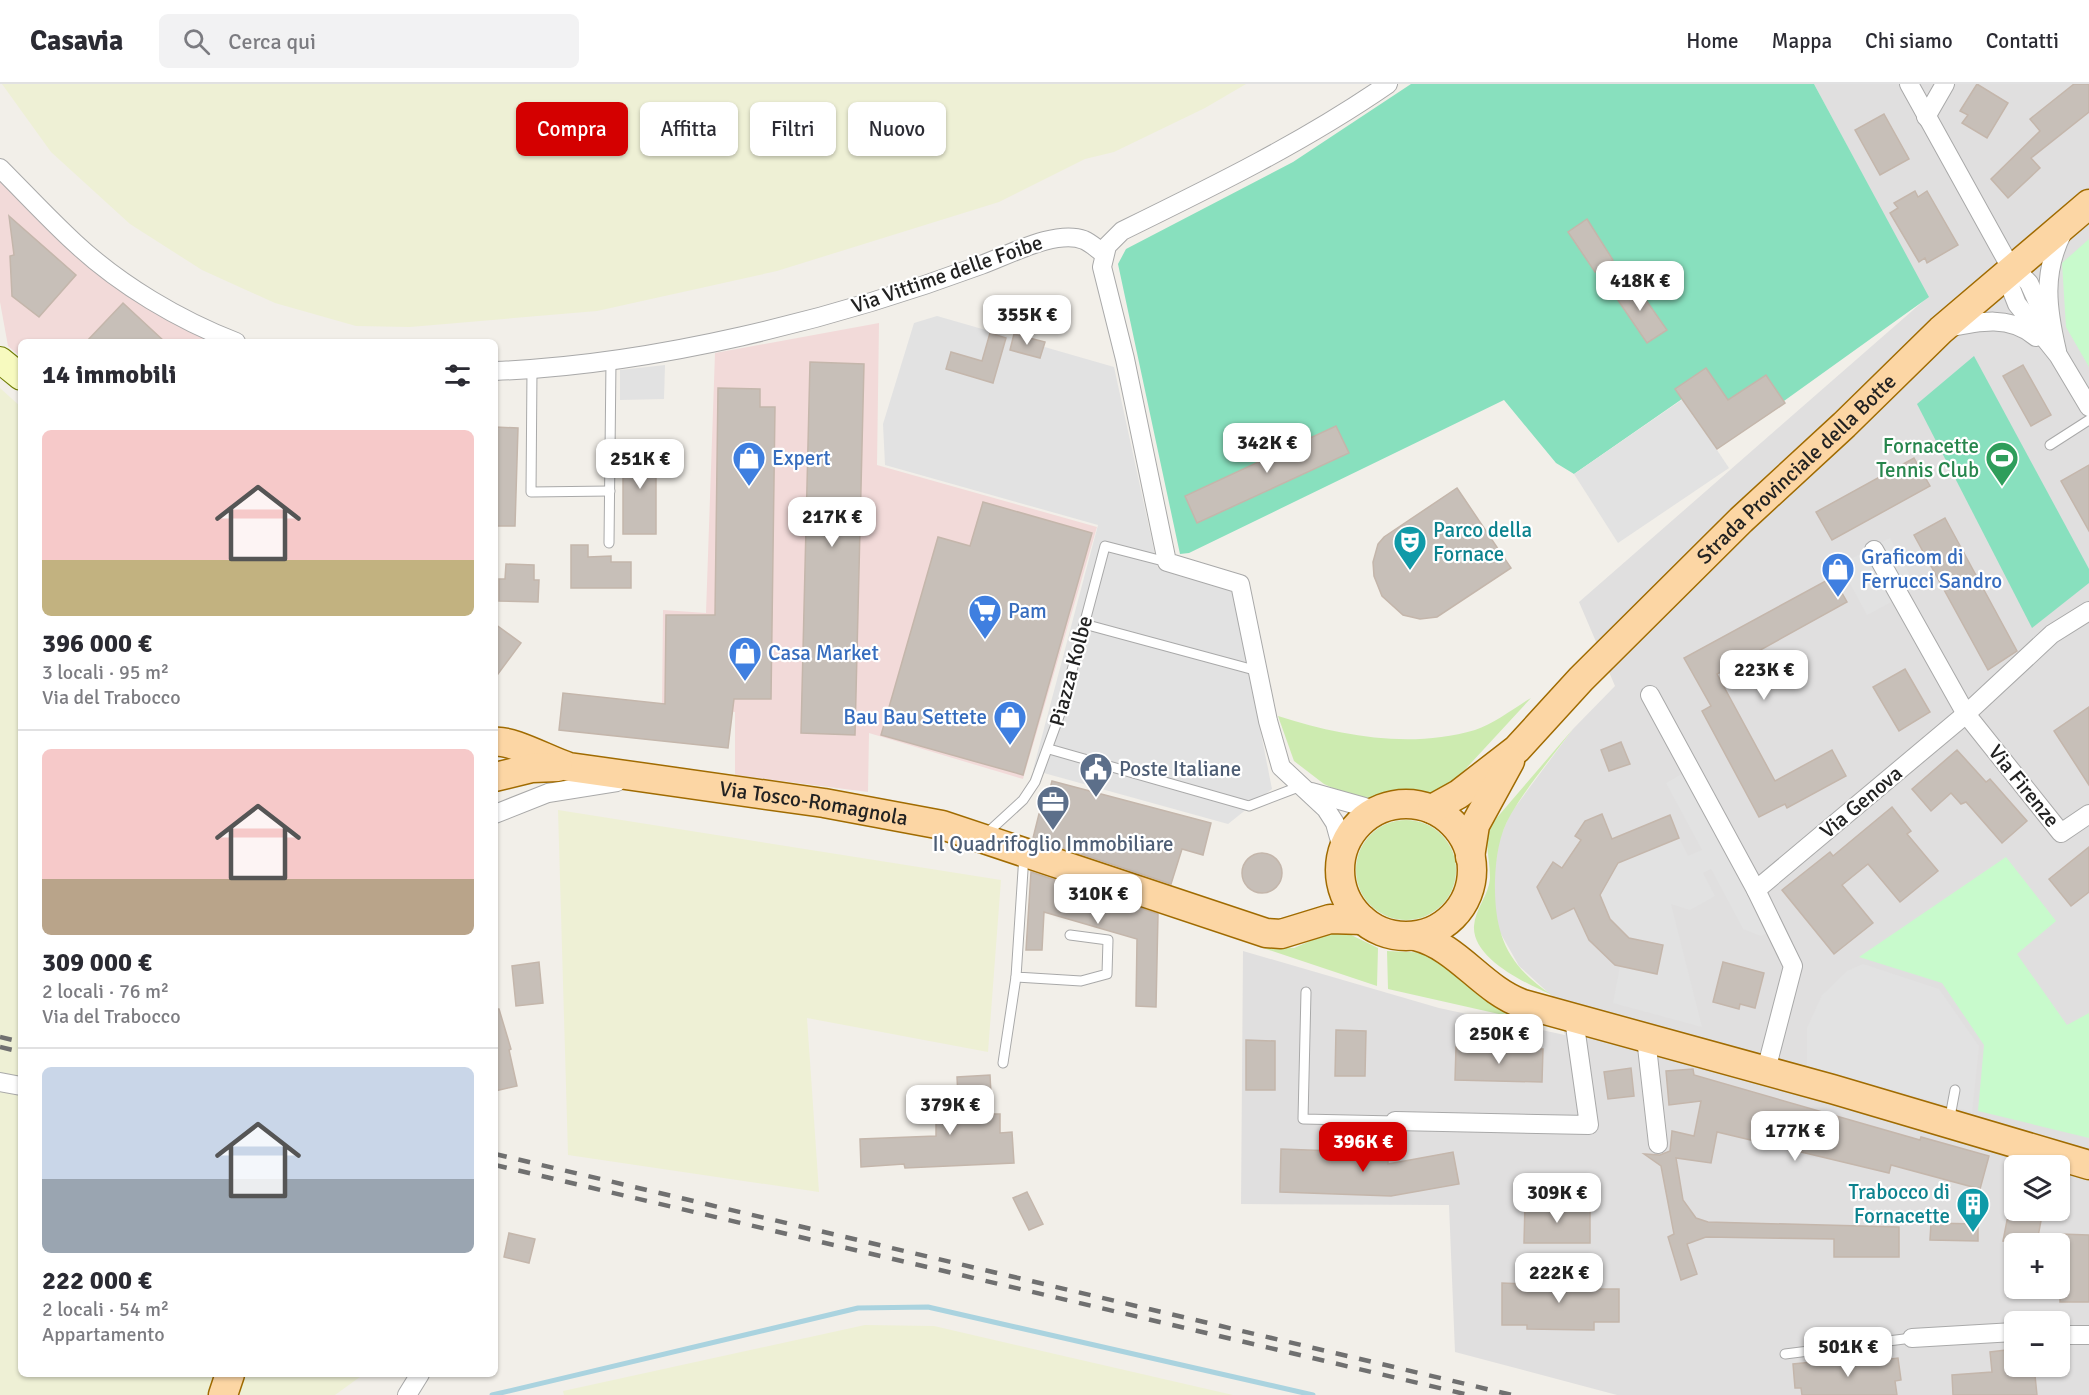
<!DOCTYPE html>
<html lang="it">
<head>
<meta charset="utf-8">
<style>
  body { margin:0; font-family:Signika,sans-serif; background:#f2f2f3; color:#2b2b33; height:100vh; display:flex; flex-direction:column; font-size:22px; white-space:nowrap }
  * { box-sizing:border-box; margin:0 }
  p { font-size:20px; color:#7c7c81 }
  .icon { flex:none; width:33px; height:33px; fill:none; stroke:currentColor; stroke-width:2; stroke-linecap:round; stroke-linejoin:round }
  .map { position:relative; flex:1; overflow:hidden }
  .sheet { position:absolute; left:18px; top:255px; width:480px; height:1038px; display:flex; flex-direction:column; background:#fff; border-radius:9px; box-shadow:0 2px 4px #0004 }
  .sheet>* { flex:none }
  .guide { position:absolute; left:516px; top:18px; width:570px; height:54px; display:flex; gap:12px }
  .buttons { position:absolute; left:2004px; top:1071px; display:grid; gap:12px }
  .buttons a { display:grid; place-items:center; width:66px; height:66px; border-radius:9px; background:#fff; box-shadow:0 2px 4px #0004; font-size:30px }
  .price { position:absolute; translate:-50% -51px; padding:0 14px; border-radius:12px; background:#fff; color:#222; font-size:20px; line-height:39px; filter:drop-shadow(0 2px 3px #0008) }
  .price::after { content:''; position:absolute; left:50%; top:36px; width:18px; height:14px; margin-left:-9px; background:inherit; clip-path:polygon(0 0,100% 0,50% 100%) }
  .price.active { background:#d40000; color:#fff }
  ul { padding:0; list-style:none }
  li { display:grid; align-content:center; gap:12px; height:318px; padding:0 24px }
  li+li { border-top:2px solid #e1e1e2 }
  li span { display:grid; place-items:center; height:186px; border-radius:9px; color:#555 }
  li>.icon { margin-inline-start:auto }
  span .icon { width:108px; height:108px; fill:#fffc; stroke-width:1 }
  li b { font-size:26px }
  h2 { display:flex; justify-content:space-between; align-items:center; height:72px; padding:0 24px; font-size:26px }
  .pill { padding:0 21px; border-radius:9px; background:#fff; box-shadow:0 2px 4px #0004; font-size:21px; line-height:54px }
  .pill.active { background:#d40000; color:#fff }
  header { display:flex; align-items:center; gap:36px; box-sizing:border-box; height:84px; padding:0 30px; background:#fff; border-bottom:2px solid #e1e1e2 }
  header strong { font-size:28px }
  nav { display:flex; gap:33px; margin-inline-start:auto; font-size:21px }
  .search { width:420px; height:54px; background:#f2f2f3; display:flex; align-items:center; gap:15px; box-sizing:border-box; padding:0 21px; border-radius:9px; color:#7c7c81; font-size:22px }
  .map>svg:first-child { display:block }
</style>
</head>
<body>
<header>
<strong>Casavia</strong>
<div class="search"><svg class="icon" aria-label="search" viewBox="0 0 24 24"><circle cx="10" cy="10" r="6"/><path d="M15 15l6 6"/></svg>Cerca qui</div>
<nav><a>Home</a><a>Mappa</a><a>Chi siamo</a><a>Contatti</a></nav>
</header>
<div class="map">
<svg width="2089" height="1311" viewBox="0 0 2089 1311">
  <rect width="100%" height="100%" fill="#f2efe9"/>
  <path fill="#e0dfdf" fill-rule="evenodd" d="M1814 0H2089V1311H1617L1455 1268 1449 1121 1241 1120 1243 867 1439 924 1565 951 1552 912 1519 882 1497 843 1495 829V783L1499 756 1510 730 1573 645 1615 602 1579 518 1928 213ZM2014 1082H2060V1126H2014ZM2014 1160H2060V1204H2014ZM2014 1238H2060V1282H2014Z"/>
  <g fill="#f2dad9">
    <path d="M0 95 90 183 221 258H21V273L8 262 0 218Z"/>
    <path d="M879 239 877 381 1097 443 1023 695 869 649 868 708 735 691V628L662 622 663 526 706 529 715 269Z"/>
  </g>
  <g fill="#eef0d5">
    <path d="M2 0H1246L1205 24 1114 68 1085 75 999 118 777 187 597 227 410 243 356 242 275 219 202 186 130 140 51 68Z"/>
    <path d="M0 304 21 323V1290H364L335 1311H0Z"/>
    <path d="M558 726 1001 796 988 968 807 934 819 1108 568 1071Z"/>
    <path d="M865 1241 934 1242 1233 1311H564L563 1307Z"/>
  </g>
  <g fill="#cdebb0">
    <path d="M1531 614 1448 704 1439 710 1408 709 1358 716 1324 700 1294 677 1278 632C1341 652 1410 665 1475 646 1494 640 1514 624 1531 614Z"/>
    <path d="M1573 645C1552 673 1529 700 1511 730 1499 750 1496 773 1495 796 1494 849 1506 881 1552 911 1527 900 1472 875 1474 842 1475 825 1489 811 1490 794 1490 777 1485 761 1488 744Z"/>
    <circle cx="1406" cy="786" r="50"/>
    <path d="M1345 848 1378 864 1377 902 1257 862 1294 864 1329 849Z"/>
    <path d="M1387 867 1431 869 1486 913 1521 935 1388 905Z"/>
  </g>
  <g fill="#c8facc">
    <path d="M2089 155V283L2066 243 2062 179Z"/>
    <path d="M2006 773 2056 837 2017 870 2067 941 2089 929V1054L1978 1027 1984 961 1942 899 1859 873Z"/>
  </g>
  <g fill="#88e0be">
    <path d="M1411 0H1814L1929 213 1717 365 1682 315 1574 390 1556 379 1504 316 1189 469 1180 470 1118 180 1126 165 1293 78Z"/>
    <path d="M1974 272 2089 485V499L2032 544 1917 320Z"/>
  </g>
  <g fill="#e2e2e2">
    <path d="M937 232 1114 283 1158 484 1232 503 1272 705 1228 740 1033 686 1098 441 885 381 883 340 914 239Z"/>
    <path d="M665 281 664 315 620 316V286Z"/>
    <path d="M1683 315 1729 384 1618 459 1574 390Z"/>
    <path d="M1890 454 1917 504 1867 531 1840 481Z"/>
    <path d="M1689 686 1775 845 1761 852 1743 845 1711 785 1703 789 1715 812 1690 826 1671 820 1702 943 1613 919 1620 882 1657 890 1663 861 1629 854 1610 835 1600 811 1618 779 1679 754 1688 772 1702 766 1666 699Z"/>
    <path d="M1863 880 1939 905 1979 962 1972 1028 1807 982V944L1822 911 1847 887Z"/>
  </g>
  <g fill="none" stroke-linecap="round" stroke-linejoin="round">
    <path stroke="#aad3df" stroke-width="5" d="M492 1311 858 1224 928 1223 1313 1311"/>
  </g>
  <g fill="#c7bfb8" stroke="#c4b6ab" stroke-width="1.5">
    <path d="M1977 0 2008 19 1987 54 1962 39 1968 31 1960 27Z"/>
    <path d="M2074 0H2089V28L2031 74 2040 84 2008 114 1991 95 2040 47 2030 35Z"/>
    <path d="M1884 30 1909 75 1880 91 1855 46Z"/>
    <path d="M1915 107 1918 113 1927 107 1958 161 1927 179 1925 174 1919 178 1890 129 1898 124 1894 119Z"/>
    <path d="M9 132 76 191 39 233 12 212 10 172 14 171Z"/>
    <path d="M1587 135 1613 176 1595 188 1568 148Z"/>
    <path d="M1632 196 1667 246 1647 259 1613 209Z"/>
    <path d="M123 219 165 258H86Z"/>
    <path d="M990 249 1006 254 993 299 946 285 951 268 982 277Z"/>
    <path d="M1014 250 1045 258 1040 274 1010 266Z"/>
    <path d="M810 278 864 280 855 651 801 649Z"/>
    <path d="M2023 281 2051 331 2031 342 2003 292Z"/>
    <path d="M1706 284 1728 316 1766 291 1785 319 1717 365 1675 305Z"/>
    <path d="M718 304 760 305V323H775L771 615H734L728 664 559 646 563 609 665 620 666 531H715Z"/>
    <path d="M1336 342 1349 369 1197 439 1185 412Z"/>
    <path d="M495 343 518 344 515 442H495Z"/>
    <rect x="623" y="363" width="33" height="87"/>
    <path d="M1914 374 1930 402 1832 456 1816 428Z"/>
    <path d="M2089 381V447L2061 397Z"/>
    <path d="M1457 404 1511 484 1437 533 1420 535 1403 531 1382 512 1374 492 1373 478 1378 460 1384 453Z"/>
    <path d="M983 418 1092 449 1023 691 881 651 938 453 970 462Z"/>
    <path d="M1945 434 2017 567 1988 586 1914 451Z"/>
    <path d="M571 461H588V473L611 472V478H631V504H571Z"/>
    <path d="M506 480 534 481V496H539L538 518 499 517V495H505Z"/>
    <path d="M1833 493 1847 518 1717 590 1775 697 1832 666 1846 692 1787 724 1785 720 1759 733 1702 627 1711 622 1684 574Z"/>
    <path d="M495 540 521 559 495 594Z"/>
    <path d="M1905 585 1930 628 1899 647 1873 603Z"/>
    <path d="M2089 623V701L2054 647Z"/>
    <path d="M1621 658 1630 680 1609 687 1601 666Z"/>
    <path d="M1957 666 1986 698 1990 695 2027 737 2002 759 1966 718 1961 720 1951 709 1931 727 1912 705Z"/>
    <path d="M1052 697 1211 739 1203 771 1182 765 1171 800 1033 754 1039 730 1043 731Z"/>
    <path d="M1892 723 1911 747 1907 750 1938 787 1900 818 1868 780 1842 801 1873 839 1834 870 1782 806 1830 768 1833 772Z"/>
    <path d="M1602 730 1612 755 1670 731 1679 754 1618 779 1600 811 1610 835 1629 854 1663 861 1657 890 1615 881 1589 856 1574 824 1552 835 1537 803 1553 778 1562 784 1581 756 1575 752 1585 737Z"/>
    <path d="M2089 763V808L2071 822 2049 795Z"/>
    <circle cx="1262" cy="789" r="20"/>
    <path d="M1031 788 1158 830 1156 923 1136 922 1137 855 1044 828 1042 866H1026Z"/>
    <path d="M539 878 543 919 516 922 512 882Z"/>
    <path d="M1723 878 1764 889 1755 924 1740 920 1739 925 1713 918Z"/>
    <path d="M495 925H499L511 965 509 966 517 1002 495 1007Z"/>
    <path d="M1336 946 1366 947 1365 992H1335Z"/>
    <path d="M1246 956 1275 957V1006H1246Z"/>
    <path d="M1456 963 1543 965 1542 998 1455 996Z"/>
    <path d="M1631 984 1634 1012 1608 1015 1604 988Z"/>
    <path d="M1693 985 1694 991 1920 1056 1921 1053 1989 1072 1980 1105 1891 1081 1889 1089 1717 1048 1711 1079 1676 1074 1683 1116 1696 1134 1708 1138 1899 1143V1173H1834V1155L1706 1153 1687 1160 1697 1190 1681 1196 1668 1153 1674 1150 1661 1082 1644 1070 1660 1071 1670 1067 1672 1047 1694 1052 1701 1017 1669 1021 1666 987Z"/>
    <path d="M990 991 992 1030H1000V1049L1012 1048 1014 1079 905 1084 904 1080 861 1083 860 1055 936 1052V1033L959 1032 957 993Z"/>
    <path d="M1281 1065 1388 1069V1080L1453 1068 1459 1100 1391 1112 1280 1108Z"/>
    <path d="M1027 1108 1043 1140 1029 1146 1013 1114Z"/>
    <path d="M1525 1120 1590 1121V1159H1524Z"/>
    <path d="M2009 1126H2043L2037 1158 2003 1157Z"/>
    <path d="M1931 1139 1978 1140V1157L1930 1156Z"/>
    <path d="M509 1149 535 1155 529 1179 504 1173Z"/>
    <path d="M2060 1150 2089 1151V1218H2060Z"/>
    <path d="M1529 1193 1596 1197V1205H1619V1238H1594V1246L1527 1245V1241H1502V1199L1529 1200Z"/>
    <path d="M2014 1265V1282H2034L2037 1311H1953L1952 1291 1992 1288 1990 1268Z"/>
    <path d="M1898 1274 1901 1296 1895 1297 1897 1311H1802L1801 1304H1795L1793 1280 1843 1275V1281Z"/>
  </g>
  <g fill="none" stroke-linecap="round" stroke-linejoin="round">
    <defs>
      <g id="service">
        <path d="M532 286 531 408 610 407"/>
        <path d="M2050 361 2089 336"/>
        <path d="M609 459 611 277"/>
        <path d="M1084 540 1258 587"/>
        <path d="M1049 665 1249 722 1301 702"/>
        <path d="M986 750 1023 716 1035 698 1062 624 1105 462 1167 478"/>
        <path d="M1024 771 1016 893 1081 897 1107 890 1108 856 1070 851"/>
        <path d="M1306 908 1303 1035 1395 1037"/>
        <path d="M1003 979 1016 893"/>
        <path d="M1949 1038 1955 1006"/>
        <path d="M1785 1270 1912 1254"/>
      </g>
      <g id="minor">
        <path d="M1909 0 2012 186"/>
        <path d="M1926 33 1945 0"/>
        <path d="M0 84C25 109 49 135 75 159 120 201 179 236 236 258"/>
        <path d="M2014 184 2029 199 2043 230"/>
        <path d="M2006 192 2017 220 2058 271 2089 323"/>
        <path d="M1948 244C1980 237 2010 231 2036 253"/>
        <path d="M2057 267C2047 224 2042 189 2063 148"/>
        <path d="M495 287C652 281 833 236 981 181 1009 171 1056 145 1084 156 1091 159 1097 165 1103 169"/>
        <path d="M1874 466 1966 630 2061 749 2089 730"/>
        <path d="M1650 611 1756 806 1793 882 1766 986"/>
        <path d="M1311 708 1375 726"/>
        <path d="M495 730 548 709 617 698"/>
        <path d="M1343 768 1335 739 1326 725 1281 683 1268 637 1240 500 1167 478 1125 275 1102 183 1107 162 1122 147C1214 102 1304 58 1388 0"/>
        <path d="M1756 806 1966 630 2052 550 2089 527"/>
        <path d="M1646 954 1658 1060"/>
        <path d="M0 998 21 1002"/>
        <path d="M1395 1037 1589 1041 1574 935"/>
        <path d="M2060 1251H2089"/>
        <path d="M1912 1254 2014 1248"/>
        <path d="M407 1311 420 1290"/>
      </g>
      <path id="secondary" d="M0 276 21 293"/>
      <g id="primary">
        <path id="s1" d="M495 658C510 655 550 677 569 683L824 719 942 741 1266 849 1281 850 1330 835 1363 836"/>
        <path d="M495 693 532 684 558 683"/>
        <circle cx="1406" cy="786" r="66"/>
        <path id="s2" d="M1432 725 1459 710 1517 665 1581 595 1741 436 1844 341 1941 246 2089 120"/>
        <path d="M1470 773 1475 741 1510 677"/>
        <path d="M1415 852C1459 863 1481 905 1523 920L1832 1005 2089 1081"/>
        <path d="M223 1311 230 1290"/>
      </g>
    </defs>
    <use href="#service" stroke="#a9a9a9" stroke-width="11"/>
    <use href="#minor" stroke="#a9a9a9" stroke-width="20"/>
    <use href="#secondary" stroke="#707d05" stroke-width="28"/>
    <use href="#primary" stroke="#a06b00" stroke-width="31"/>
    <use href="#service" stroke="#fff" stroke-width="9"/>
    <use href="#minor" stroke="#fff" stroke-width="18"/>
    <use href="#secondary" stroke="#f7fabf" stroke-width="26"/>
    <use href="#primary" stroke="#fcd6a4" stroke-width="28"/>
    <g stroke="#707070" stroke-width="4.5" stroke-dasharray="12 12" stroke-linecap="butt">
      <path d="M0 953 21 958"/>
      <path d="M0 963 21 968"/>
      <path d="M495 1070 1512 1311"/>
      <path d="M495 1081 1469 1311"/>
    </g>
  </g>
  <defs>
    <symbol id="shop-pin" viewBox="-11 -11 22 30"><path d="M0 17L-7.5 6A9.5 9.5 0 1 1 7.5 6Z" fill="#3f7fe0" stroke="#fff"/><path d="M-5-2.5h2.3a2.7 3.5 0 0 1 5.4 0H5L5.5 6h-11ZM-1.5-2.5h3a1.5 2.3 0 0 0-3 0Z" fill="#fff"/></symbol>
    <symbol id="stadium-pin" viewBox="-11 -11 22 30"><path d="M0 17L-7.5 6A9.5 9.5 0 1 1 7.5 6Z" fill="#2e9e5b" stroke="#fff"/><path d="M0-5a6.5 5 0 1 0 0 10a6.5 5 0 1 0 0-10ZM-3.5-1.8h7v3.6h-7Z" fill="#fff"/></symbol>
    <symbol id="theatre-pin" viewBox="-11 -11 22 30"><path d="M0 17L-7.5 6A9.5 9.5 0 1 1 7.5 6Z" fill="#0f9aa8" stroke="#fff"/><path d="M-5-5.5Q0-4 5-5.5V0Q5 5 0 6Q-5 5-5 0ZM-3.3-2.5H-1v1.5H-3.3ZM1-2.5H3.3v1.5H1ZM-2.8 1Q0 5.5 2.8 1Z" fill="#fff"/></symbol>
    <symbol id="supermarket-pin" viewBox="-11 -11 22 30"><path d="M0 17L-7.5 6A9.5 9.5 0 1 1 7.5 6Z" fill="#3f7fe0" stroke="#fff"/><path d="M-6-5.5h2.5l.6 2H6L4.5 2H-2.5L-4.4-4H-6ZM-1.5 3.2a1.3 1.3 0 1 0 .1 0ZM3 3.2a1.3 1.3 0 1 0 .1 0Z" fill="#fff"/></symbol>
    <symbol id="civic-pin" viewBox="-11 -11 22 30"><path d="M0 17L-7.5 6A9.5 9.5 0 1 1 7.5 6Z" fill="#5c6f8a" stroke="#fff"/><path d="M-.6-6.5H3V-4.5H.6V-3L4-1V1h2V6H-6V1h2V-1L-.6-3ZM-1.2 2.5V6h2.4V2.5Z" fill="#fff"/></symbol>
    <symbol id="office-pin" viewBox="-11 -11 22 30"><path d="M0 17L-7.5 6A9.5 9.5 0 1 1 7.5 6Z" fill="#5c6f8a" stroke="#fff"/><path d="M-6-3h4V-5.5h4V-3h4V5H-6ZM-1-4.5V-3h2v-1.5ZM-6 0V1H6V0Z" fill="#fff"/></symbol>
    <symbol id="building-pin" viewBox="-11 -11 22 30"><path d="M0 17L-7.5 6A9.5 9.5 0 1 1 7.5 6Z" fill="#0f9aa8" stroke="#fff"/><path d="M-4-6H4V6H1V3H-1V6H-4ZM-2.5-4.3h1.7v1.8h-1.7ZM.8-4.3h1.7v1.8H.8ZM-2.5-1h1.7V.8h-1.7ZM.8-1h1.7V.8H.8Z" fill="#fff"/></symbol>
  </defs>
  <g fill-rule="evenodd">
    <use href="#shop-pin" x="730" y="355" width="38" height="52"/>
    <use href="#stadium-pin" x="1983" y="355" width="38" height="52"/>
    <use href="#theatre-pin" x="1391" y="439" width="38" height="52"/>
    <use href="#shop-pin" x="1819" y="466" width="38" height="52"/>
    <use href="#supermarket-pin" x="966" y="508" width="38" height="52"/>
    <use href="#shop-pin" x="726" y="550" width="38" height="52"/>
    <use href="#shop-pin" x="991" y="614" width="38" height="52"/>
    <use href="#civic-pin" x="1077" y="666" width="38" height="52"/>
    <use href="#office-pin" x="1034" y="699" width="38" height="52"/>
    <use href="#building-pin" x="1954" y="1101" width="38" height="52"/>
  </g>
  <g text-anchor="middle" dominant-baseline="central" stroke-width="4.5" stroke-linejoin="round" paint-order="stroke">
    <g font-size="21" fill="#222" stroke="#fff">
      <text transform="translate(947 190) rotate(-19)">Via Vittime delle Foibe</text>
      <text stroke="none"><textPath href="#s2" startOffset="500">Strada Provinciale della Botte</textPath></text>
      <text transform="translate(1071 587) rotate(-75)">Piazza Kolbe</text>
      <text transform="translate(2024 702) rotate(51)">Via Firenze</text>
      <text transform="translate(1861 718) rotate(-40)">Via Genova</text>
      <text stroke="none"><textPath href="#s1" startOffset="326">Via Tosco-Romagnola</textPath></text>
    </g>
    <g font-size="21" fill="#27864d" stroke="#fff" text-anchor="end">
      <text x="1979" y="362">Fornacette<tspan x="1979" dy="24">Tennis Club</tspan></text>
    </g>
    <g font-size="21" fill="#366cbe" stroke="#fff" text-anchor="start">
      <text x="772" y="374">Expert</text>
      <text x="1861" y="473">Graficom di<tspan x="1861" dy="24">Ferrucci Sandro</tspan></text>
      <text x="1008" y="527">Pam</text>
      <text x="768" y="569">Casa Market</text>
      <text x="987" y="633" text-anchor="end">Bau Bau Settete</text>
    </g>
    <g font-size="21" fill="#0d838f" stroke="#fff" text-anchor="start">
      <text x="1433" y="446">Parco della<tspan x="1433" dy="24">Fornace</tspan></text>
      <text x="1950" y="1108" text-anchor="end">Trabocco di<tspan x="1950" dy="24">Fornacette</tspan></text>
    </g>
    <g font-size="21" fill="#4e5e75" stroke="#fff" text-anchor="start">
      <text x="1119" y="685">Poste Italiane</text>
      <text x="1053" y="760" text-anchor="middle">Il Quadrifoglio Immobiliare</text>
    </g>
  </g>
</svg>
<div class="buttons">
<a><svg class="icon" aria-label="layers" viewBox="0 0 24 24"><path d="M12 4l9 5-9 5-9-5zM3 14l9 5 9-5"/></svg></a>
<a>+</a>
<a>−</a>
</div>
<b class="price" style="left:1640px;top:228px">418K €</b>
<b class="price" style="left:1027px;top:262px">355K €</b>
<b class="price" style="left:1267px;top:390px">342K €</b>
<b class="price" style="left:640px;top:406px">251K €</b>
<b class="price" style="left:832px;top:464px">217K €</b>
<b class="price" style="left:1764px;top:617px">223K €</b>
<b class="price" style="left:1098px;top:841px">310K €</b>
<b class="price" style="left:1499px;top:981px">250K €</b>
<b class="price" style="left:950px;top:1052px">379K €</b>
<b class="price" style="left:1795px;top:1078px">177K €</b>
<b class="price active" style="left:1363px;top:1089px">396K €</b>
<b class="price" style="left:1557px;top:1140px">309K €</b>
<b class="price" style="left:1559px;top:1220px">222K €</b>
<b class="price" style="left:1848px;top:1294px">501K €</b>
<div class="guide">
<a class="pill active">Compra</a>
<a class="pill">Affitta</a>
<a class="pill">Filtri</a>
<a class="pill">Nuovo</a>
</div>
<section class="sheet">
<h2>14 immobili<svg class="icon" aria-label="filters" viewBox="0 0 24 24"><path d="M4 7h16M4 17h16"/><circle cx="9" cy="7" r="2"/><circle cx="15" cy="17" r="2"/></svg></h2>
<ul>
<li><span style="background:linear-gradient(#f6c9c9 70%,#c2b280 0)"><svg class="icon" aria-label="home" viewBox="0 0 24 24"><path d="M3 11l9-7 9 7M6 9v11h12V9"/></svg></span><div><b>396 000 €</b><p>3 locali · 95 m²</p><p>Via del Trabocco</p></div></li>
<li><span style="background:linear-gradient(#f6c9c9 70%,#b9a48a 0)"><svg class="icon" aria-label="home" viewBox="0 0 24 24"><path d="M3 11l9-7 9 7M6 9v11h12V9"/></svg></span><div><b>309 000 €</b><p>2 locali · 76 m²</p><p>Via del Trabocco</p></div></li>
<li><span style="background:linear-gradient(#c9d6e8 60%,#9aa5b1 0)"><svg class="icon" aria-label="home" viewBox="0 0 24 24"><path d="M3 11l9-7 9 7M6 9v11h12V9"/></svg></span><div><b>222 000 €</b><p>2 locali · 54 m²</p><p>Appartamento</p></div></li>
</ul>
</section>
</div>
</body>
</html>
